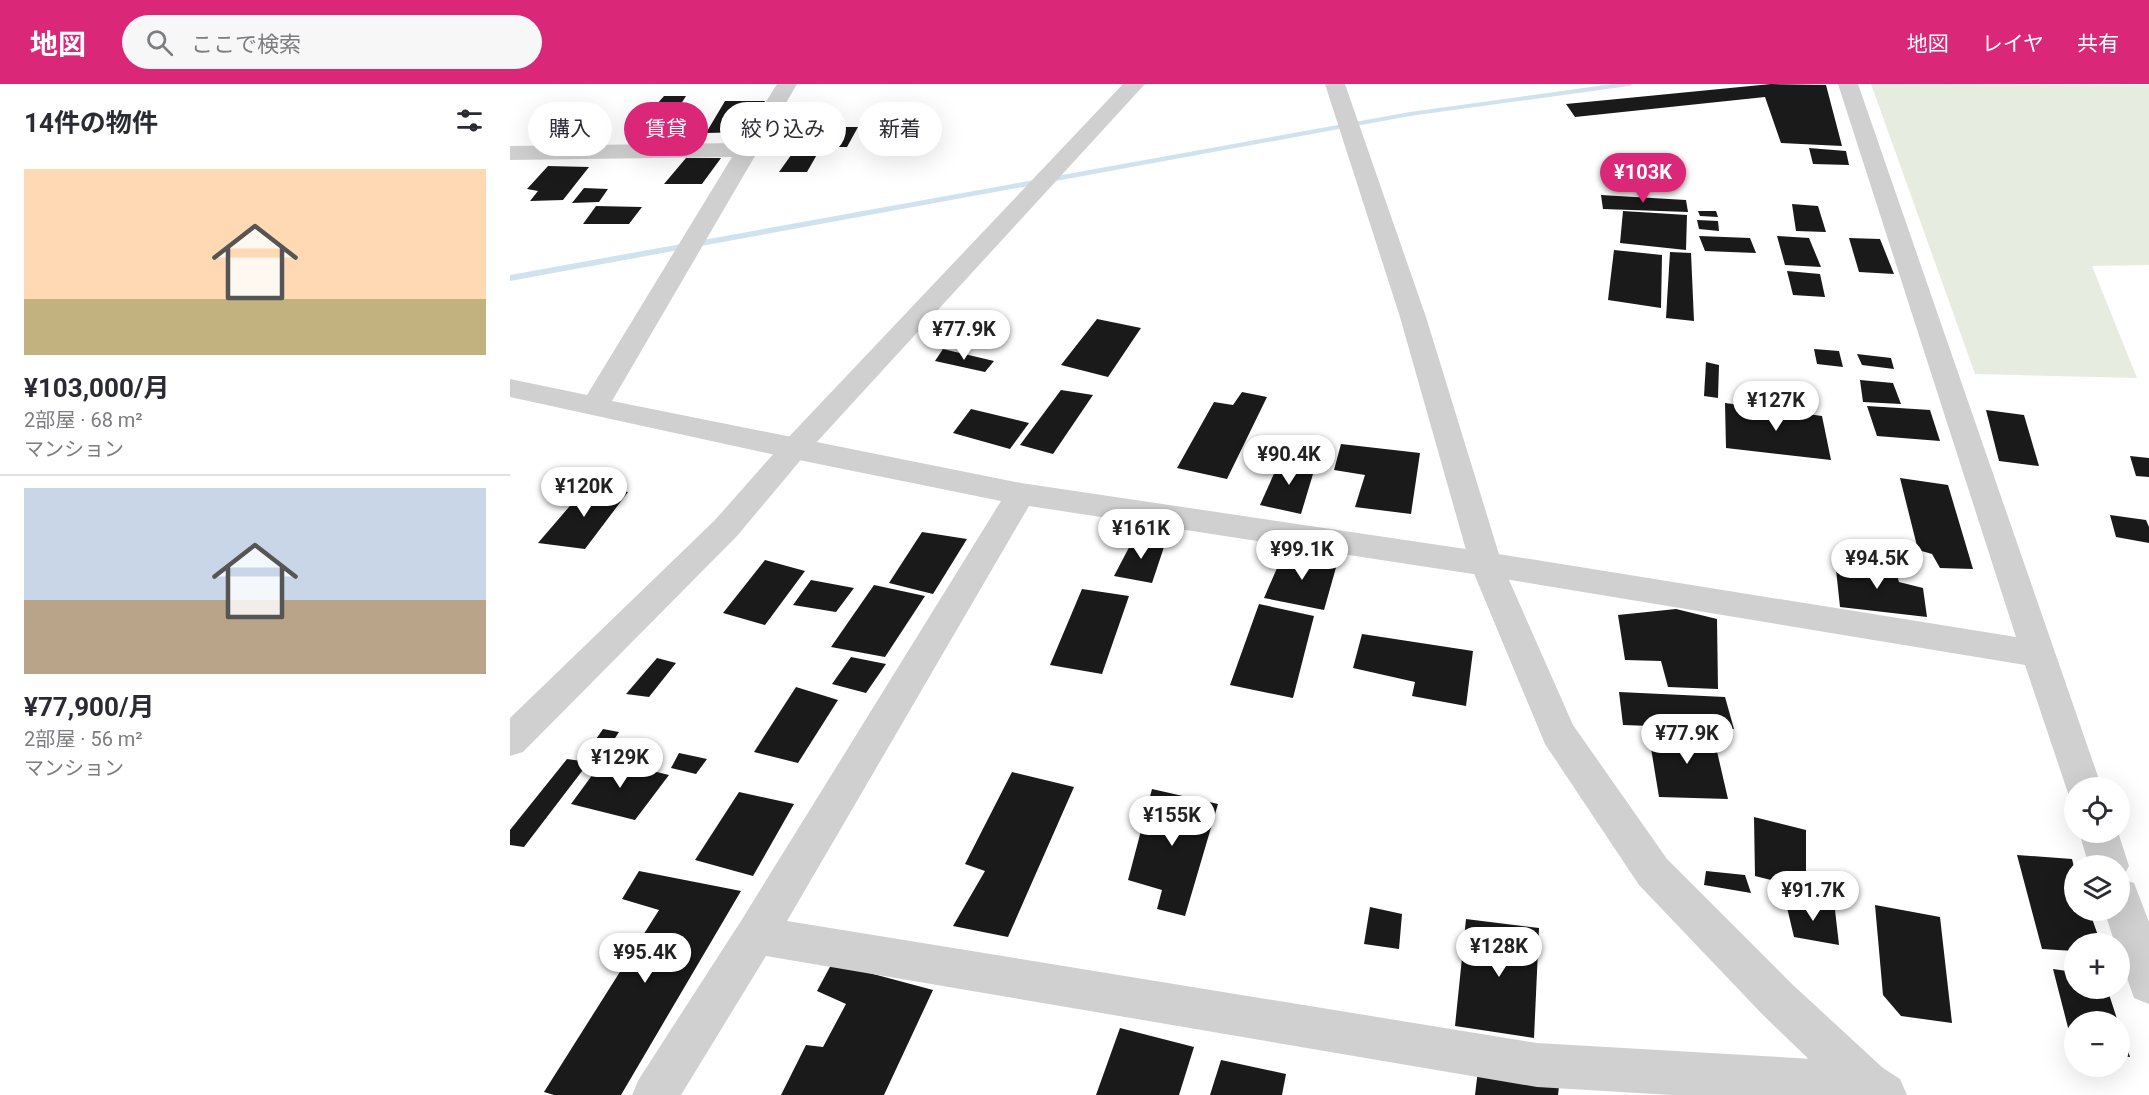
<!DOCTYPE html>
<html lang="ja">
<head>
<meta charset="utf-8">
<style>
  body { margin:0; font-family:Roboto,"Noto Sans JP",sans-serif; background:#f7f7f7; color:#2b2b33; height:100vh; display:flex; flex-direction:column; font-size:22px; white-space:nowrap }
  * { box-sizing:border-box; margin:0 }
  p { font-size:20px; color:#7c7c81 }
  .icon { flex:none; width:33px; height:33px; fill:none; stroke:currentColor; stroke-width:2; stroke-linecap:round; stroke-linejoin:round }
  .map { position:relative; flex:1; overflow:hidden }
  .sheet { display:flex; flex-direction:column; background:#fff; width:510px }
  .sheet>* { flex:none }
  .top-card { position:absolute; left:18px; top:18px; width:570px; height:54px; display:flex; gap:12px }
  .controls { position:absolute; left:1554px; top:693px; display:grid; gap:12px }
  .controls a { display:grid; place-items:center; width:66px; height:66px; border-radius:50%; background:#fff; box-shadow:0 6px 24px #0002; font-size:30px }
  .price { position:absolute; translate:-50% -51px; padding:0 14px; border-radius:21px; background:#fff; color:#222; font-size:20px; line-height:39px; filter:drop-shadow(0 2px 3px #0008) }
  .price::after { content:''; position:absolute; left:50%; top:36px; width:18px; height:14px; margin-left:-9px; background:inherit; clip-path:polygon(0 0,100% 0,50% 100%) }
  .price.active { background:#db2777; color:#fff }
  ul { padding:0; list-style:none }
  li { display:grid; align-content:center; gap:12px; height:318px; padding:0 24px }
  li+li { border-top:2px solid #e1e1e2 }
  li span { display:grid; place-items:center; height:186px; border-radius:0px; color:#555 }
  li>.icon { margin-inline-start:auto }
  span .icon { width:108px; height:108px; fill:#fffc; stroke-width:1 }
  li b { font-size:26px }
  h2 { display:flex; justify-content:space-between; align-items:center; height:72px; padding:0 24px; font-size:26px }
  .pill { padding:0 21px; border-radius:27px; background:#fff; box-shadow:0 6px 24px #0002; font-size:21px; line-height:54px }
  .pill.active { background:#db2777; color:#fff }
  header { display:flex; align-items:center; gap:36px; box-sizing:border-box; height:84px; padding:0 30px; background:#db2777; color:#fff }
  header strong { font-size:28px }
  nav { display:flex; gap:33px; margin-inline-start:auto; font-size:21px }
  .search { width:420px; height:54px; background:#f7f7f7; display:flex; align-items:center; gap:15px; box-sizing:border-box; padding:0 21px; border-radius:33px; color:#7c7c81; font-size:22px }
  main { display:flex; flex:1; min-height:0 }
  .map>svg:first-child { display:block }
</style>
</head>
<body>
<header>
<strong>地図</strong>
<div class="search"><svg class="icon" aria-label="search" viewBox="0 0 24 24"><circle cx="10" cy="10" r="6"/><path d="M15 15l6 6"/></svg>ここで検索</div>
<nav><a>地図</a><a>レイヤ</a><a>共有</a></nav>
</header>
<main>
<section class="sheet">
<h2>14件の物件<svg class="icon" aria-label="filters" viewBox="0 0 24 24"><path d="M4 7h16M4 17h16"/><circle cx="9" cy="7" r="2"/><circle cx="15" cy="17" r="2"/></svg></h2>
<ul>
<li><span style="background:linear-gradient(#ffd9b3 70%,#c2b280 0)"><svg class="icon" aria-label="home" viewBox="0 0 24 24"><path d="M3 11l9-7 9 7M6 9v11h12V9"/></svg></span><div><b>¥103,000/月</b><p>2部屋 · 68 m²</p><p>マンション</p></div></li>
<li><span style="background:linear-gradient(#c9d6e8 60%,#b9a48a 0)"><svg class="icon" aria-label="home" viewBox="0 0 24 24"><path d="M3 11l9-7 9 7M6 9v11h12V9"/></svg></span><div><b>¥77,900/月</b><p>2部屋 · 56 m²</p><p>マンション</p></div></li>
</ul>
</section>
<div class="map">
<svg width="1639" height="1011" viewBox="0 0 1639 1011">
  <rect width="100%" height="100%" fill="#fff"/>
  <path fill="#e6ecdf" d="M1361 0 1639 1V181L1582 182 1627 294 1465 290Z"/>
  <g fill="none" stroke-linecap="round" stroke-linejoin="round">
    <path fill="#cfe2ee" fill-rule="evenodd" d="M1102 0H1123L1119 2 900 32 0 197V191L900 28Z"/>
  </g>
  <g fill="#1a1a1a">
    <path d="M1261 0 1316 1 1332 62 1271 59 1255 13 1065 33 1056 20Z"/>
    <path d="M154 12H176L171 20H147Z"/>
    <path d="M215 17H255L237 48 196 49Z"/>
    <path d="M287 43H308L305 51H284Z"/>
    <path d="M318 43H348L337 63H306Z"/>
    <path d="M1299 64 1336 67 1339 81 1303 80Z"/>
    <path d="M284 67H309L297 88H269Z"/>
    <path d="M176 74H211L192 100H154Z"/>
    <path d="M38 82 79 83 53 116 20 117 28 107 17 105Z"/>
    <path d="M74 104 98 105 89 118 62 119Z"/>
    <path d="M1091 111 1176 116 1178 128 1093 125Z"/>
    <path d="M1282 120 1308 122 1316 148 1286 147Z"/>
    <path d="M86 122 132 123 119 140H73Z"/>
    <path d="M1113 127 1177 131 1176 166 1110 159Z"/>
    <path d="M1188 127H1206L1208 133 1190 132Z"/>
    <path d="M1187 136 1208 137 1209 147 1189 145Z"/>
    <path d="M1189 152 1240 154 1246 169 1195 167Z"/>
    <path d="M1267 152 1299 154 1311 183 1275 181Z"/>
    <path d="M1339 154 1370 155 1384 190 1349 188Z"/>
    <path d="M1104 166 1152 171 1151 224 1098 216Z"/>
    <path d="M1160 168 1181 169 1184 237 1156 234Z"/>
    <path d="M1277 187 1310 190 1315 213 1283 211Z"/>
    <path d="M587 235 631 244 598 293 551 281Z"/>
    <path d="M433 265 484 277 475 288 425 277Z"/>
    <path d="M1304 265 1329 267 1333 283 1307 280Z"/>
    <path d="M1347 270 1381 274 1384 285 1352 281Z"/>
    <path d="M1196 278 1209 281 1208 314 1194 312Z"/>
    <path d="M1350 296 1383 299 1391 320 1353 318Z"/>
    <path d="M551 306 583 311 543 370 510 361Z"/>
    <path d="M732 308 757 313 717 395 667 384 704 318 723 321Z"/>
    <path d="M1215 319 1312 332 1321 376 1216 364Z"/>
    <path d="M1357 322 1420 326 1430 357 1367 352Z"/>
    <path d="M461 325 519 339 500 365 443 349Z"/>
    <path d="M1476 326 1514 331 1529 382 1489 377Z"/>
    <path d="M831 360 910 369 901 430 845 423 855 391 824 386Z"/>
    <path d="M1620 372 1639 374V393L1626 392Z"/>
    <path d="M771 374 806 380 791 430 750 421Z"/>
    <path d="M1390 394 1438 401 1463 485 1430 484 1422 470 1408 466Z"/>
    <path d="M77 402 118 408 75 465 28 459Z"/>
    <path d="M1600 431 1636 436 1639 443V459L1606 453Z"/>
    <path d="M412 448 457 455 423 510 379 499Z"/>
    <path d="M625 452 655 460 642 499 604 492Z"/>
    <path d="M774 468 827 480 814 526 754 514Z"/>
    <path d="M255 476 295 487 255 541 213 529Z"/>
    <path d="M1325 476 1384 482 1389 498 1413 504 1417 533 1330 523Z"/>
    <path d="M301 496 344 504 326 528 283 521Z"/>
    <path d="M364 501 415 512 375 573 321 563Z"/>
    <path d="M572 505 619 512 592 590 540 581Z"/>
    <path d="M749 520 804 532 783 614 720 601Z"/>
    <path d="M1166 525 1207 535 1208 605 1158 603 1151 577 1115 576 1108 531Z"/>
    <path d="M852 550 963 567 956 622 902 612 905 598 843 584Z"/>
    <path d="M341 573 376 580 356 609 322 600Z"/>
    <path d="M147 574 166 579 139 613 116 610Z"/>
    <path d="M286 603 328 616 288 679 244 668Z"/>
    <path d="M1109 608 1215 613 1224 645 1113 641Z"/>
    <path d="M93 645 109 648 96 668 80 664Z"/>
    <path d="M1138 646 1203 650 1218 715 1149 713Z"/>
    <path d="M169 669 197 675 186 690 161 684Z"/>
    <path d="M57 675 79 678 14 763 0 761V746Z"/>
    <path d="M94 675 159 691 125 736 61 720Z"/>
    <path d="M502 688 564 703 498 853 443 842 475 787 455 780Z"/>
    <path d="M642 705 708 720 675 832 647 825 652 806 618 796Z"/>
    <path d="M229 708 284 720 243 792 185 776Z"/>
    <path d="M1244 733 1296 746V805L1245 792Z"/>
    <path d="M1507 771 1562 775 1564 783V826H1579L1591 860H1564V867L1532 865Z"/>
    <path d="M129 787 231 807 111 1011H44L34 1008 149 826 112 815Z"/>
    <path d="M1196 787 1235 791 1241 809 1194 801Z"/>
    <path d="M1275 815 1325 826 1329 861 1284 853Z"/>
    <path d="M1365 821 1430 833 1442 939 1391 932 1373 911Z"/>
    <path d="M860 823 892 830 889 865 854 860Z"/>
    <path d="M956 835 1029 844 1024 954 945 942Z"/>
    <path d="M322 879 423 906 374 1011H271L296 961 313 963 336 920 307 907Z"/>
    <path d="M1543 885 1564 888V904H1597L1608 938H1564V967Z"/>
    <path d="M1610 943 1620 973 1610 972Z"/>
    <path d="M610 944 684 963 669 1011H586Z"/>
    <path d="M711 976 776 990 772 1011H700Z"/>
    <path d="M968 986 1049 1002 1048 1011H965Z"/>
  </g>
  <g fill="none" stroke-linecap="round" stroke-linejoin="round">
    <g fill="#d0d0d0" fill-rule="evenodd">
      <path d="M267 0H287L102 317 511 399 976 468 1506 553 1328 0H1348L1592 704H1564V717L1560 715 1515 581 976 492 519 422 277 837 1027 959 1357 978 1373 984 1379 1000 1375 1011H1162L1027 1003 256 872 171 1011H122L129 995 231 837 491 417 284 375 0 313V295L77 311 222 73 0 76V62L230 59Z"/>
      <path d="M1569 748H1608L1619 782 1612 795 1624 799 1639 838V920L1624 914 1610 874V860H1605L1594 826H1610V782H1579Z"/>
    </g>
    <g fill="#d0d0d0" fill-rule="evenodd">
      <path d="M613 0H635L294 372 227 452 13 668 0 672V634L205 436 274 358Z"/>
      <path d="M815 0H835L916 233 992 480 1063 641 1157 775 1283 901 1373 984 1390 995 1397 1011H1336L1253 931 1129 801 1035 660 960 480 890 233Z"/>
    </g>
  </g>
</svg>
<div class="controls">
<a><svg class="icon" aria-label="locate" viewBox="0 0 24 24"><circle cx="12" cy="12" r="6"/><path d="M12 2v4M12 18v4M2 12h4M18 12h4"/></svg></a>
<a><svg class="icon" aria-label="layers" viewBox="0 0 24 24"><path d="M12 4l9 5-9 5-9-5zM3 14l9 5 9-5"/></svg></a>
<a>+</a>
<a>−</a>
</div>
<b class="price active" style="left:1133px;top:120px">¥103K</b>
<b class="price" style="left:454px;top:277px">¥77.9K</b>
<b class="price" style="left:1266px;top:348px">¥127K</b>
<b class="price" style="left:779px;top:402px">¥90.4K</b>
<b class="price" style="left:74px;top:434px">¥120K</b>
<b class="price" style="left:631px;top:476px">¥161K</b>
<b class="price" style="left:792px;top:497px">¥99.1K</b>
<b class="price" style="left:1367px;top:506px">¥94.5K</b>
<b class="price" style="left:1177px;top:681px">¥77.9K</b>
<b class="price" style="left:110px;top:705px">¥129K</b>
<b class="price" style="left:662px;top:763px">¥155K</b>
<b class="price" style="left:1303px;top:838px">¥91.7K</b>
<b class="price" style="left:989px;top:894px">¥128K</b>
<b class="price" style="left:135px;top:900px">¥95.4K</b>
<div class="top-card">
<a class="pill">購入</a>
<a class="pill active">賃貸</a>
<a class="pill">絞り込み</a>
<a class="pill">新着</a>
</div>
</div>
</main>
</body>
</html>
